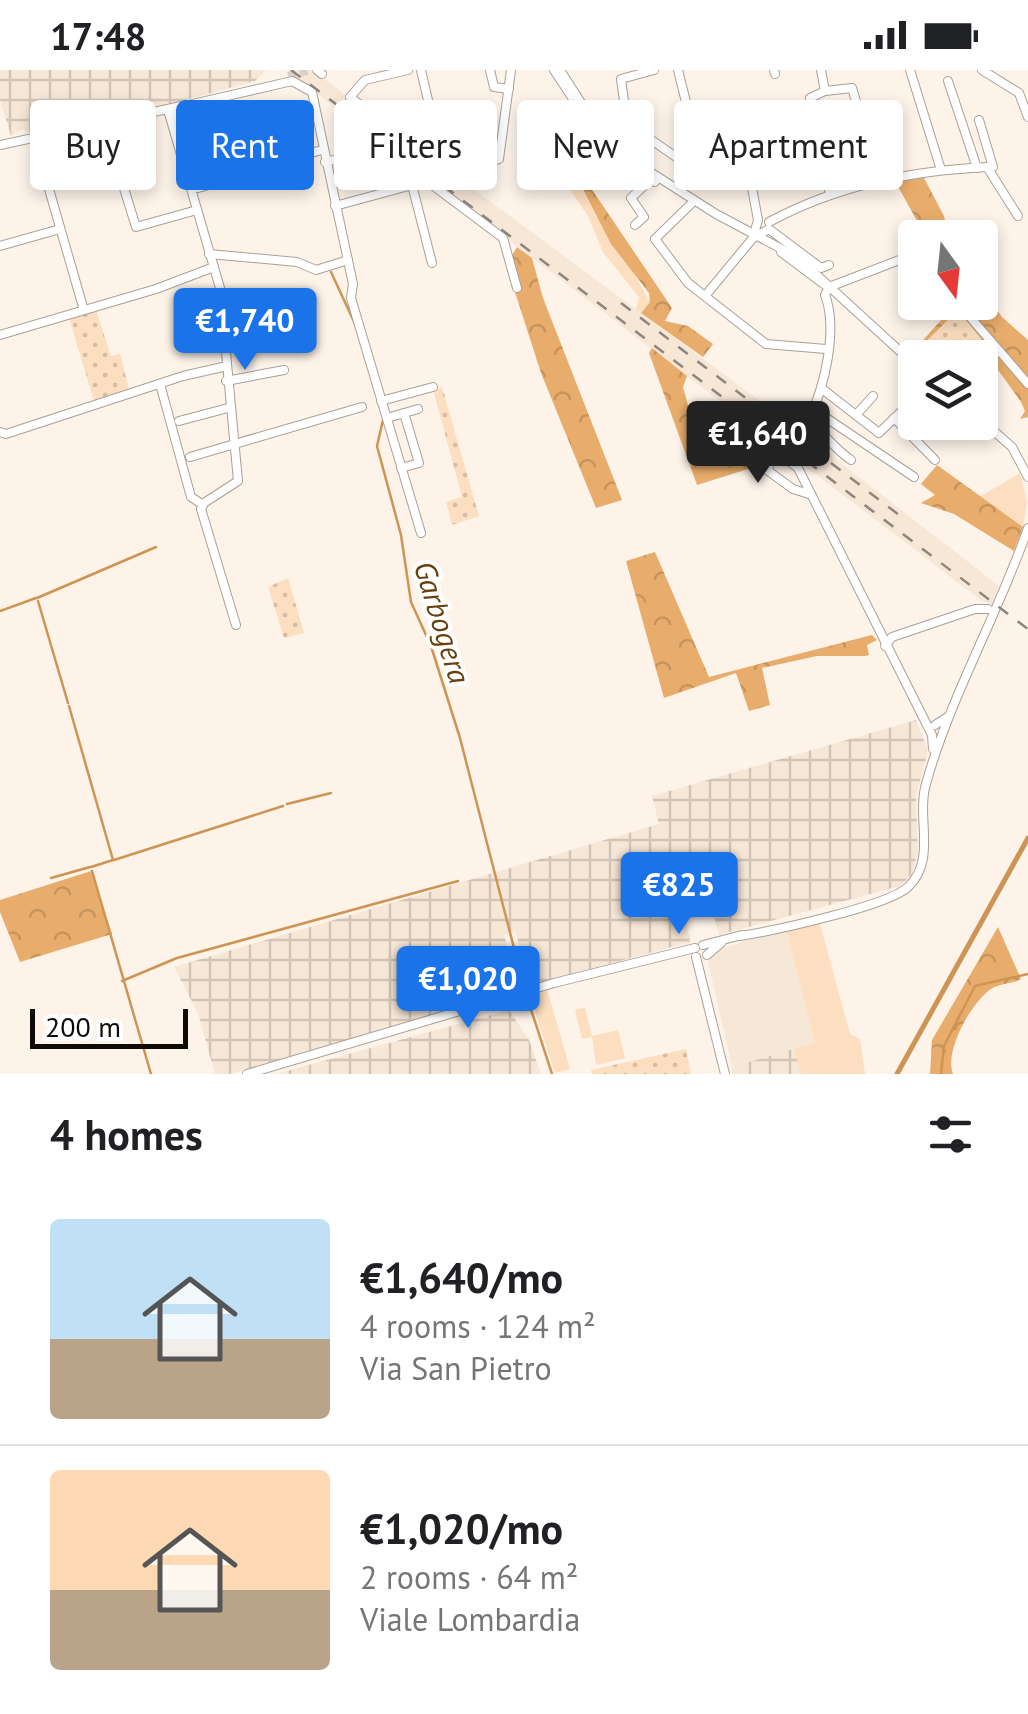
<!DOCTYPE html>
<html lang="en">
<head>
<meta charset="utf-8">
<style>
  body { margin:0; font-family:"PT Sans",sans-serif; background:#f6f6f6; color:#202124; height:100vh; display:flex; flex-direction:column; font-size:38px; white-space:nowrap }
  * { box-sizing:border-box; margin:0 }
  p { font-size:32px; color:#757577 }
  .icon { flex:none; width:55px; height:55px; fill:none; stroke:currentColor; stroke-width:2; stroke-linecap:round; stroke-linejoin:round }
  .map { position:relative; height:1004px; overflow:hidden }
  .side { display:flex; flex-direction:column; background:#fff; flex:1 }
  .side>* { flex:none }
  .hud { position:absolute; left:30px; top:30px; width:970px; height:90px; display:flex; gap:20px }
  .needle { width:65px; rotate:165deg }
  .tools { position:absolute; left:898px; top:150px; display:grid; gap:20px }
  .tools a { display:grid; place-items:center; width:100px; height:100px; border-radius:10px; background:#fff; box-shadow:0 5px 15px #0003; font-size:50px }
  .scale { position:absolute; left:30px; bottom:25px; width:158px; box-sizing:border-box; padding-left:10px; border:5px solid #0e0b08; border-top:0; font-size:28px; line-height:35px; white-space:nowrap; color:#0e0b08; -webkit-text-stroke:8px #fff; paint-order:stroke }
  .price { position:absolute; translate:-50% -85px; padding:0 22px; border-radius:10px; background:#1a73e8; color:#fff; font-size:32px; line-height:65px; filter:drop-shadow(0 2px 5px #0008) }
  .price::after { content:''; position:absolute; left:50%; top:60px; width:30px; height:22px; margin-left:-15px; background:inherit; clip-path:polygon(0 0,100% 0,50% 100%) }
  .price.current { background:#222; color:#fff }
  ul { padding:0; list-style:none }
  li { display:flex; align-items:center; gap:30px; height:250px; padding:0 50px }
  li+li { border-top:2px solid #e0e0e0 }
  li span { display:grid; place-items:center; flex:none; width:280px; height:200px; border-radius:10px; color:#555 }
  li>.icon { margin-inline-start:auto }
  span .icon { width:120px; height:120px; fill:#fffc; stroke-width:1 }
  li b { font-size:42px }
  h2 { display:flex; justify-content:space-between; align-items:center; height:120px; padding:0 50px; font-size:42px }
  .tag { padding:0 35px; border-radius:10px; background:#fff; box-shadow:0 5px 15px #0003; font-size:35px; line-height:90px }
  .tag.current { background:#1a73e8; color:#fff }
  .status { display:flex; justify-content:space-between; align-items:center; height:70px; padding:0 50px; background:#fff; direction:ltr }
  .status svg { height:28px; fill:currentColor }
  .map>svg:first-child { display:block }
</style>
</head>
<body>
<div class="status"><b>17:48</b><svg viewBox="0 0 49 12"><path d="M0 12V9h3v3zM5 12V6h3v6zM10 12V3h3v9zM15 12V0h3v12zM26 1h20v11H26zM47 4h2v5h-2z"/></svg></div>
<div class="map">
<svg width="1028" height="1004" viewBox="0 0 1028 1004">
  <defs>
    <pattern id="industrial-grid" width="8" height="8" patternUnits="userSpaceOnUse" patternTransform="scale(2.5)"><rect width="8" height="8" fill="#f6e7d7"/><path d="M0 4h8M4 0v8" fill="none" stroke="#d2c5b7"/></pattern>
    <pattern id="forest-crowns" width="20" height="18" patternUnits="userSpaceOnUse" patternTransform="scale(2.5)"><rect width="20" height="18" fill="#e8ad6c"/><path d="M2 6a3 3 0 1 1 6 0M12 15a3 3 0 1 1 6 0" fill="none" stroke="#c6945c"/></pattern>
    <pattern id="park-dots" width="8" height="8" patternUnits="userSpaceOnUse" patternTransform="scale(2.5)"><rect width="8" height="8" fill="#fcdec0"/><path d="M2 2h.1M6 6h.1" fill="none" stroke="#d7bda4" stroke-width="1.8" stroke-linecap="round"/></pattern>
  </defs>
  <rect width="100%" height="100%" fill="#fdf3e9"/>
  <g fill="#f6e7d7">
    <path d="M286 0H312L771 339 778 331 803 350 797 359 999 516 992 534 982 531Z"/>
    <path d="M786 858 815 974 732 997 708 891 718 880Z"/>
  </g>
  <g fill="url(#industrial-grid)">
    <path d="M0 0H266L255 11 167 35 74 56 27 63 23 59 11 66 0 30Z"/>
    <path d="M916 650 928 681 916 726 918 783 911 805 900 816 719 865 712 840 685 847 690 872 531 915 515 861 504 865 521 919 230 1004H215L198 943 174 897 659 754 652 726Z"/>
    <path d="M509 940 529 970 541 1004H276Z"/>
    <path d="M794 979 801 1004H732V997Z"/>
  </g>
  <g fill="#fcdec0">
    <path d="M560 74 650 232 641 243 636 239 639 227 603 182 588 146 558 102 549 76Z"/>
    <path d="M1020 403 1027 432 1023 457 979 427Z"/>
    <path d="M819 850 850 964 860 969 865 1004H801L794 979 815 973 786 859Z"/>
    <path d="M547 919 570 999 555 1003 530 925Z"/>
    <path d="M585 937 592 966 618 960 625 988 596 995 592 967 582 969 575 940Z"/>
  </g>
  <g fill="url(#forest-crowns)">
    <path d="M566 73 576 96 672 238 665 251 688 256 713 274 703 287 641 243 650 232 649 223 611 174 560 74Z"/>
    <path d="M913 108H924L944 146 949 167H926L896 113Z"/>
    <path d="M517 177 532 188 543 228 622 430 596 438 541 303 515 222 519 220 511 187Z"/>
    <path d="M980 216 1002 247 1028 270V347L1020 349 1025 341 1021 332 983 279 974 287 915 291 909 286 950 240 945 233 980 232Z"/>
    <path d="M652 278 687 306 683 317 688 335C707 349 750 378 761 395L697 415 649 283Z"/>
    <path d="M937 395 1023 457 1014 481 954 444 921 433 935 425 921 414Z"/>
    <path d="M655 482 709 607 872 565 877 570 867 575 869 585 865 586H817L762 598 770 635 749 641 736 603 664 628 626 491Z"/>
    <path d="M91 801 112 864 20 892 0 842V830Z"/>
    <path d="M998 857 1021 909C1012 914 1000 913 991 919 971 933 944 981 953 1004H930L932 970Z"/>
  </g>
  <g fill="url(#park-dots)">
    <path d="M96 240 111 286 120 284 129 319 94 331 69 248Z"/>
    <path d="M958 240 986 275 973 287 911 286Z"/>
    <path d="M442 317 479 446 452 455 446 432 462 427 433 319Z"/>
    <path d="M288 508 304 563 284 568 268 517Z"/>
    <path d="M686 979 691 1004H592L591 1000Z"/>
  </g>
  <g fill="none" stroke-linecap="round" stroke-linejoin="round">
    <g stroke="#ce9454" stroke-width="2.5">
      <path d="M331 202 356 256"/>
      <path d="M383 350 377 376 401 465 411 532 431 576 460 668 524 917"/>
      <path d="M37 528 156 477"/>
      <path d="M38 531 68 633"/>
      <path d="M0 541 36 528"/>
      <path d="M69 636 113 790 91 797"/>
      <path d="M287 734 331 723"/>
      <path d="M114 790 283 736"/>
      <path d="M92 801 151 1004"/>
      <path d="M51 808 90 797"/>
      <path d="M122 911 177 888 458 811"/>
      <path d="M527 927 552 1004"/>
      <path d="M941 1004 944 976 975 916 1028 904"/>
    </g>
    <path stroke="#ce9454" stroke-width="5" d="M897 1004 1028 768"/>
    <path stroke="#d9d0c7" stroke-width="8" stroke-dasharray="8 4" stroke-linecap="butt" d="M288 6 311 0"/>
    <defs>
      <g id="minor">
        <path d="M317 0 322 4"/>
        <path d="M408 0 365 10 350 27 444 99 456 103 499 89 511 0"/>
        <path d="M421 0 444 99"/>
        <path d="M490 0 494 17 509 19"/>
        <path d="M554 0 606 79 655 112"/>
        <path d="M560 0 594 53 619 82 716 144 797 187 915 295"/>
        <path d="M654 0 621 9 627 53 689 96 699 84 678 0"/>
        <path d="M774 0 775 4"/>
        <path d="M821 0 825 21 810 28 830 125"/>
        <path d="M910 0 941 100"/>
        <path d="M982 0 1019 23"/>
        <path d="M948 11 977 98"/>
        <path d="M825 21 852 18 880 111"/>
        <path d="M1019 23 1028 47"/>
        <path d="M184 36 292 11 312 22 353 214 351 228 421 463"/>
        <path d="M737 37 758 150 754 164"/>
        <path d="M175 38 198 118 239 107"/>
        <path d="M168 40 220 218 238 411 204 433 201 439 236 555"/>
        <path d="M979 50 993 97"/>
        <path d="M104 54 136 157 197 140"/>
        <path d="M34 67 83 237"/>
        <path d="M0 75 186 35"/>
        <path d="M288 89 322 80"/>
        <path d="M325 92 377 80"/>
        <path d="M412 115 432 193"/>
        <path d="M694 131 655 169 688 213 766 274 826 279"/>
        <path d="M335 136 427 111 503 168 517 218"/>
        <path d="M769 152C838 115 910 101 987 97L1018 146"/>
        <path d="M635 155 644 147 631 128 651 109"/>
        <path d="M0 176 60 159"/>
        <path d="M781 182 825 215"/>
        <path d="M209 184 297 192 316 200 348 190"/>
        <path d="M829 217 825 225C838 259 825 316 809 349 823 364 834 378 851 390"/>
        <path d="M829 217 915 184"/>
        <path d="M705 226 753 168 769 159 821 198 829 195"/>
        <path d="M957 232 1028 314"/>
        <path d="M0 265 156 219 214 197"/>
        <path d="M226 311 284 300"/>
        <path d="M160 314 191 427 202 434"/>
        <path d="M821 318 879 363 914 329"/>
        <path d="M381 331 433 317"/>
        <path d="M813 339 914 407"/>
        <path d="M856 345 873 326"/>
        <path d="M387 348 418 339"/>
        <path d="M894 348 935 390"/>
        <path d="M980 349 1012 377 1028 407"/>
        <path d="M179 351 228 338"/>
        <path d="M0 362 6 364 183 306 227 296"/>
        <path d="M190 387 362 337"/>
        <path d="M401 398 419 393 404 343"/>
        <path d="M809 424 793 419 767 400 774 387 781 385 798 398 932 665 933 679"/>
        <path d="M885 576 892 567 975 539H988"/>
        <path d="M935 655 949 646"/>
        <path d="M740 866C772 861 888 836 908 817 937 790 916 748 926 714 950 627 998 545 1028 458"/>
        <path d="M703 875 742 865"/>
        <path d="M707 885 721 873"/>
        <path d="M696 887 725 1004"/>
        <path d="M247 1004 554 913 695 878"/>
      </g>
    </defs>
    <use href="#minor" stroke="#a9a097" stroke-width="10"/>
    <use href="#minor" stroke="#fff" stroke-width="8"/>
    <g stroke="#8d867f" stroke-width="2.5" stroke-dasharray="12 12" stroke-linecap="butt">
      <path d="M291 0 1028 559"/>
      <path d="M621 233 907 451"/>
    </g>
  </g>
  <g text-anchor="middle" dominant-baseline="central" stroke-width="8" stroke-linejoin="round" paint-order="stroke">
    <g font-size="30" font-style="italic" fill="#67400d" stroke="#fff">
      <text transform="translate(443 552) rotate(73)">Garbogera</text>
    </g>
  </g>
</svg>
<div class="tools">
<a><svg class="needle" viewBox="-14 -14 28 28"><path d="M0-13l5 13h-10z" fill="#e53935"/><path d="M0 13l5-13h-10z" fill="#757577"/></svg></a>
<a><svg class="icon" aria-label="layers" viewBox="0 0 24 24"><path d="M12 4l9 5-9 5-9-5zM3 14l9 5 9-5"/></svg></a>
</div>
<div class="scale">200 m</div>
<b class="price" style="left:245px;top:303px">€1,740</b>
<b class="price current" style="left:758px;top:416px">€1,640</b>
<b class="price" style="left:679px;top:867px">€825</b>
<b class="price" style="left:468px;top:961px">€1,020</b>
<div class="hud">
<a class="tag">Buy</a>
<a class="tag current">Rent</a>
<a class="tag">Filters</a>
<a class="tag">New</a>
<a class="tag">Apartment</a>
</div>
</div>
<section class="side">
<h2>4 homes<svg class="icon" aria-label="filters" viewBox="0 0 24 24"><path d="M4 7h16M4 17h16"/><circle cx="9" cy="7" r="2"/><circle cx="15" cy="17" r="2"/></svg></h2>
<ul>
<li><span style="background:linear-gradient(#bfe0f5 60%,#b9a48a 0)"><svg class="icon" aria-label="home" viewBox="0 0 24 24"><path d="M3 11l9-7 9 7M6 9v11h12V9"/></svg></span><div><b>€1,640/mo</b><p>4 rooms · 124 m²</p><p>Via San Pietro</p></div></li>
<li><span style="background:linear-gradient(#ffd9b3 60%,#b9a48a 0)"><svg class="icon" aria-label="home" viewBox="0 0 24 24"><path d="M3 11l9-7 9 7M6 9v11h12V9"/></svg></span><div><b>€1,020/mo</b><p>2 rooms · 64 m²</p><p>Viale Lombardia</p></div></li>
</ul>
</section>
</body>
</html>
